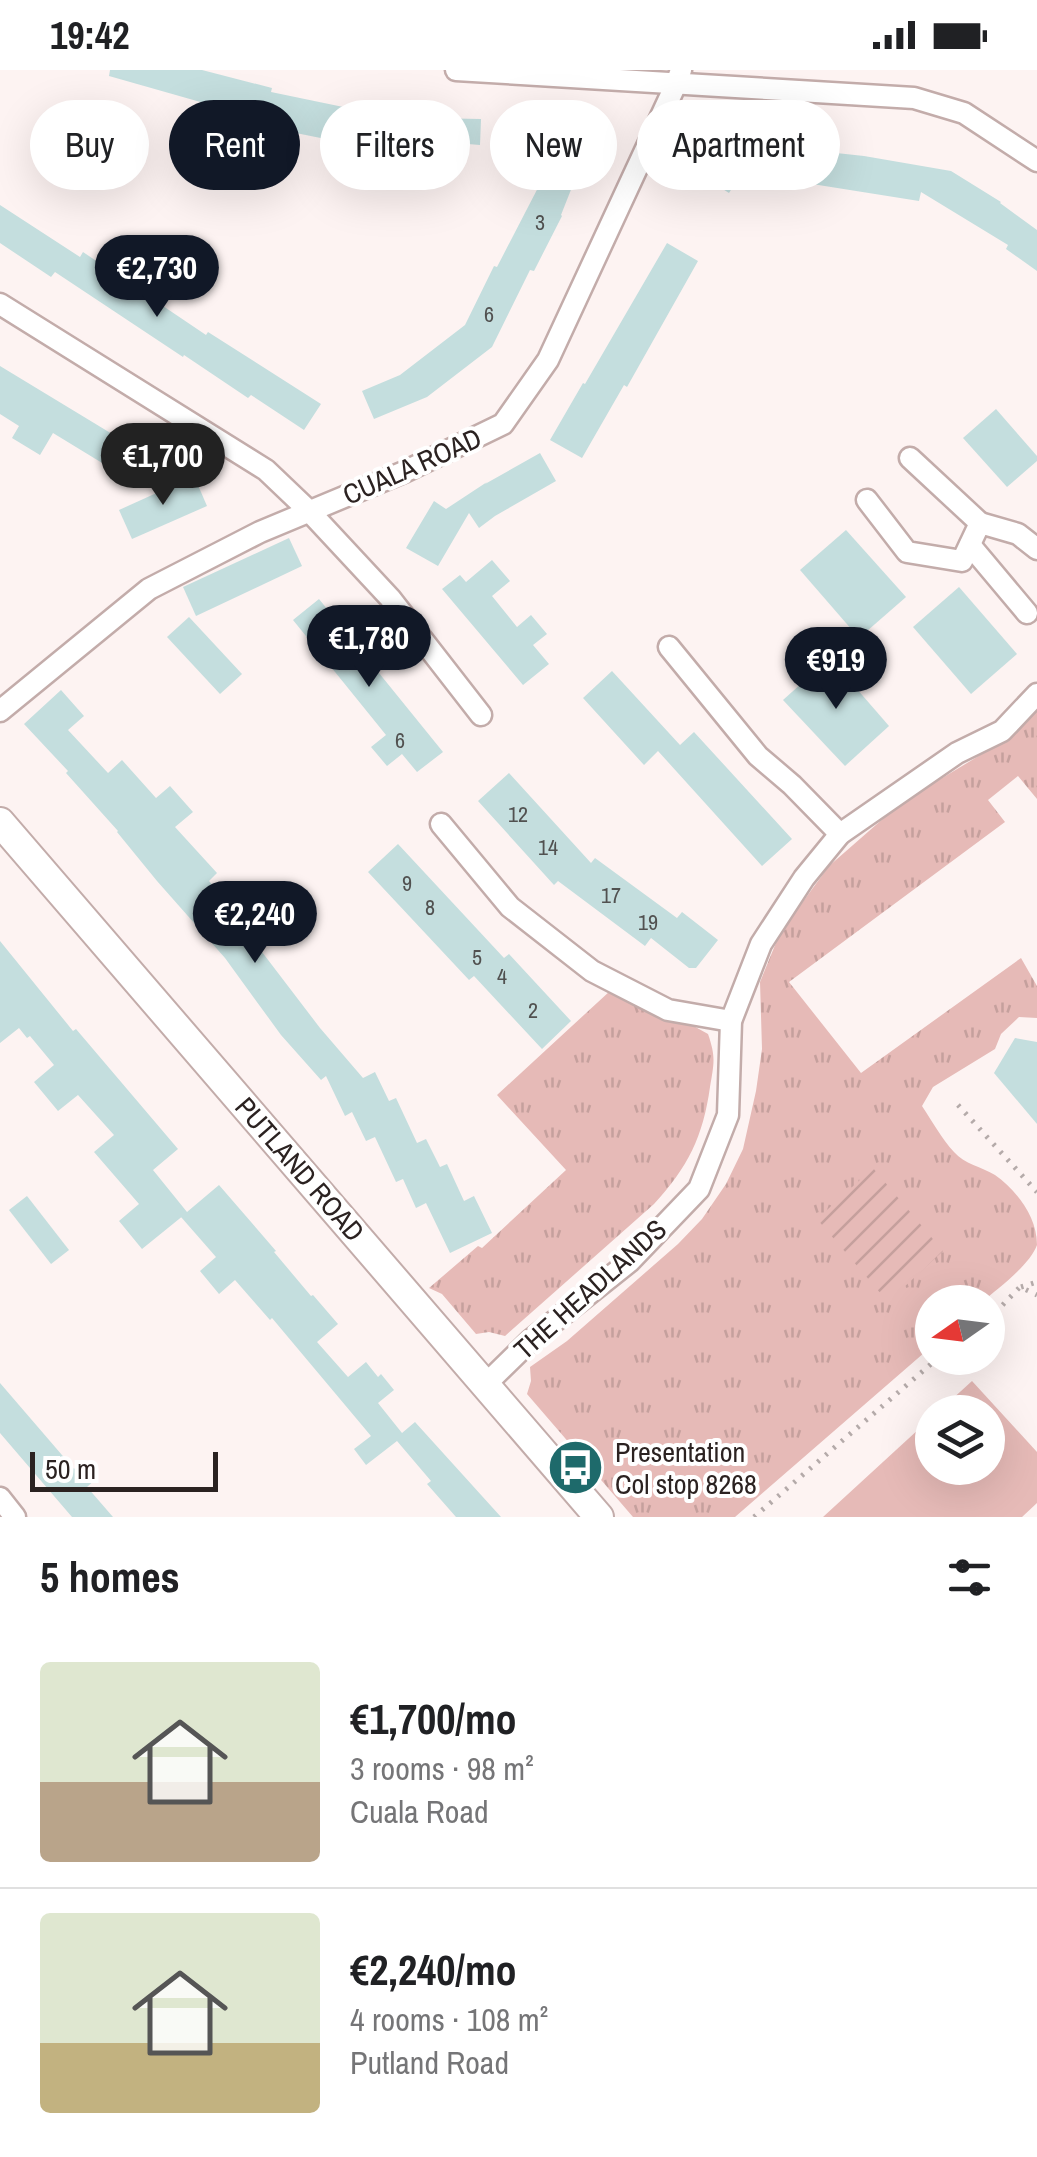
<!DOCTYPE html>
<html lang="en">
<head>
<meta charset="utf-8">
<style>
  body { margin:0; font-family:"Archivo Narrow",sans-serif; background:#f2f2f2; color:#202124; height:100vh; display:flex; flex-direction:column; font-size:38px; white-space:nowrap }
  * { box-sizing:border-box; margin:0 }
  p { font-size:32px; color:#757577 }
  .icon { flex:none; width:55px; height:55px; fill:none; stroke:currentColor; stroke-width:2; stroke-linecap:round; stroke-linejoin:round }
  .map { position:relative; height:1447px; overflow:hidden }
  .sheet { display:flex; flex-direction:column; background:#fff; flex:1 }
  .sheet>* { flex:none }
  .hud { position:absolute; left:30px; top:30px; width:978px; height:90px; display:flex; gap:20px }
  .needle { width:65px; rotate:256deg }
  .fabs { position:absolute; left:915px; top:1215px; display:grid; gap:20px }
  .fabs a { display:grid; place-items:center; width:90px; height:90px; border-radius:50%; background:#fff; box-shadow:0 10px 40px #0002; font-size:50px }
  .scale { position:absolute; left:30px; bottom:25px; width:188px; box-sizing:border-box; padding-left:10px; border:5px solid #2b2221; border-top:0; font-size:28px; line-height:35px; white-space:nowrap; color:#2b2221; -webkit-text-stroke:8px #fff; paint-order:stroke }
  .price { position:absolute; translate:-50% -85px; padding:0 22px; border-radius:35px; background:#111827; color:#fff; font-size:32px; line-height:65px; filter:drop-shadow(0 2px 5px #0008) }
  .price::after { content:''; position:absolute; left:50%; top:60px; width:30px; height:22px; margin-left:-15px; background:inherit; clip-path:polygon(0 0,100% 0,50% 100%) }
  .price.selected { background:#222; color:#fff }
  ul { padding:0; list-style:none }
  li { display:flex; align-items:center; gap:30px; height:250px; padding:0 40px }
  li+li { border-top:2px solid #e0e0e0 }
  li span { display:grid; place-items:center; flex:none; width:280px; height:200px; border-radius:10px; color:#555 }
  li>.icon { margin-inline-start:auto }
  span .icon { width:120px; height:120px; fill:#fffc; stroke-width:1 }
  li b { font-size:42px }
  h2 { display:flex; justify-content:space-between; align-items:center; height:120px; padding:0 40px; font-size:42px }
  .chip { padding:0 35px; border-radius:45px; background:#fff; box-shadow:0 10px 40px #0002; font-size:35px; line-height:90px }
  .chip.selected { background:#111827; color:#fff }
  .status { display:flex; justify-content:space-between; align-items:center; height:70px; padding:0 50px; background:#fff; direction:ltr }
  .status svg { height:28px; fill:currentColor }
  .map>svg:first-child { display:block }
</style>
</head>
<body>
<div class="status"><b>19:42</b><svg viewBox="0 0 49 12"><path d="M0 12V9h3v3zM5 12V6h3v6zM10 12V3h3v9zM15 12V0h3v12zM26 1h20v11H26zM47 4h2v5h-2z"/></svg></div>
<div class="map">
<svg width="1037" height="1447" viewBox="0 0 1037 1447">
  <defs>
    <pattern id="grass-tufts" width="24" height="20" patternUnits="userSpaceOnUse" patternTransform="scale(2.5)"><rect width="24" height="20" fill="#e6bab7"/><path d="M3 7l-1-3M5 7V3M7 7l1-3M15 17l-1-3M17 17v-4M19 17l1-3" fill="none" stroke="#c5a09d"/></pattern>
    <pattern id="garden-furrows" width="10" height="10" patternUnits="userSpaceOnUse" patternTransform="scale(2.5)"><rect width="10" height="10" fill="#e6bab7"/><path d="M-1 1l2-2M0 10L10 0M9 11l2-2" fill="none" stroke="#c5a09d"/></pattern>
  </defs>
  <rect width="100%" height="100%" fill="#fdf3f2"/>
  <g fill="url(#grass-tufts)">
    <path d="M1037 641V729L1018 706 988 730 1005 752 789 912 861 1003 1021 888 1037 916V948L1019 947 1001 964 995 979 933 1017 922 1036C932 1051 942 1069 954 1082 964 1094 982 1097 995 1105 1016 1120 1037 1146 1037 1175 1030 1195 997 1219 982 1232H932V1276L735 1447H633L527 1324 531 1311 530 1297 567 1271 678 1174 702 1149 726 1114 743 1079 756 1021 762 979 760 912 780 863 829 796 901 733 1005 670Z"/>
    <path d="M610 921 681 949 708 964C716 987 714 993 710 1017 703 1067 688 1097 654 1134L505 1266 489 1262 476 1264 442 1224 429 1218 478 1176 482 1178 566 1100 497 1025Z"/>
  </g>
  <path fill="url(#garden-furrows)" d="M873 1098 943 1181 888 1232 817 1149Z"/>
  <path fill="#e6bab7" d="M972 1311 1037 1382V1433L1022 1447H823L932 1347V1398H988V1342H938Z"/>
  <g fill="#c4dede">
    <path d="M110 0H202L272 18 271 22 377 44 378 40 427 48 481 49 480 75 468 74V84L418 82V78L366 70 365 77 291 62 217 42 218 37 109 6Z"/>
    <path d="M563 57 591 69 561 145 562 146 534 201 530 200 492 277 427 327 374 349 362 321 400 305 465 255 494 196 497 197 542 110 529 105 538 82 551 87Z"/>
    <path d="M730 72 752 86 729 123 707 109Z"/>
    <path d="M790 78 864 86 951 101 1001 132 1000 133 1037 160V201L1006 179 1008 175 921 122 919 131 787 110Z"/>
    <path d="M0 135 80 187 83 182 206 265 208 262 321 334 304 360 251 325 248 328 184 285 183 287 55 202 51 207 0 173Z"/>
    <path d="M667 173 698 191 627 317 624 315 582 388 550 370 583 313 585 314Z"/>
    <path d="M0 296 127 373 112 399 53 363 40 385 12 368 19 356 0 344Z"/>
    <path d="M996 339 1037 386V391L1007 417 963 368Z"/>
    <path d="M540 383 556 411 495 446 479 458 469 443 438 496 406 478 434 431 446 439 487 412 485 414Z"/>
    <path d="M194 406 207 436 132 469 119 440Z"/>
    <path d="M846 460 906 527 859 568 800 500Z"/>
    <path d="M289 468 302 496 196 546 183 517Z"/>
    <path d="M492 490 510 511 492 526 517 557 531 545 547 564 533 575 549 594 523 615 442 519 460 505 466 512Z"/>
    <path d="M959 517 1017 584 971 624 913 557Z"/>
    <path d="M319 529 443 682 417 702 402 684 387 696 371 677 386 665 293 550Z"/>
    <path d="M189 547 242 604 220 624 167 567Z"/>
    <path d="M830 588 889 656 845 696 783 630Z"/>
    <path d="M612 601 680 675 694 662 792 769 762 796 658 681 644 695 583 628Z"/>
    <path d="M61 620 84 646 68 660 108 703 122 690 156 728 170 716 193 742 175 757 217 803 209 811 243 850 240 853 320 958 363 1008 375 1002 389 1031 396 1028 417 1073 426 1069 440 1097 447 1094 464 1131 474 1126 492 1163 450 1183 426 1133 416 1138 403 1109 396 1112 375 1067 366 1071 352 1042 345 1046 326 1006 321 1010 281 965 225 888 157 811 117 762 118 761 66 703 68 701 24 654Z"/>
    <path d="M509 703 591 793 595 788 677 848 682 842 718 870 696 898H689L651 868 645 876 558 811 554 815 478 731Z"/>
    <path d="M398 774 504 888 509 884 571 951 542 979 474 906 469 910 368 802Z"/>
    <path d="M0 871 73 961 76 959 178 1079 153 1100 187 1142 219 1115 276 1181 274 1182 311 1226 313 1225 338 1254 317 1272 348 1307 366 1292 378 1307 381 1304 394 1320 378 1333 402 1363 415 1352 501 1447H456L427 1414 431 1411 397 1371 366 1395 354 1379 371 1366 272 1248 270 1250 235 1210 219 1224 200 1201 216 1187 181 1147 184 1145 142 1179 119 1151 139 1134 94 1082 114 1065 78 1025 58 1041 34 1012 54 995 30 966 27 968 19 958 0 973Z"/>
    <path d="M1015 968 1037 972V1054L994 1003Z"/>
    <path d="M27 1126 69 1180 51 1194 9 1140Z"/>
    <path d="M0 1313 74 1399 84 1390 98 1407 87 1417 113 1447H72L0 1363Z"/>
  </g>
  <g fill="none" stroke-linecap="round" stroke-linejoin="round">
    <defs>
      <g id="minor">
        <path d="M456 0 914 28 964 43 1037 91"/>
        <path d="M0 234 266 400 309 441 390 528 481 645"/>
        <path d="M910 388 980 453"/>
        <path d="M867 430 907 482 962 491 980 453 1018 464 1037 479"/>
        <path d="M970 475 1027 543"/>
        <path d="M669 577 758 686 792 715 840 764"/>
        <path d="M0 641 149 519 260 462 404 402 503 354 548 290 676 14 681 0"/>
        <path d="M441 754 510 837 592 901 668 940 731 951"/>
        <path d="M485 1315 531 1270 629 1192 699 1119 728 1045 731 951 761 874 804 808 840 764 957 683 1002 661 1037 624"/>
        <path d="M0 1428 15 1447"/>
      </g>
      <path id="secondary" d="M0 752 599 1447"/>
    </defs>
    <use href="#minor" stroke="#c3acaa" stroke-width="25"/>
    <use href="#secondary" stroke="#c3acaa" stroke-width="32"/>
    <g stroke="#b4aaa9" stroke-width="5" stroke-dasharray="2.5 8" stroke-linecap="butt">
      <path d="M958 1035 1037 1122"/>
      <path d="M1021 1217 1037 1212"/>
      <path d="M988 1250 1020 1217 1037 1225"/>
      <path d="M754 1447 938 1288"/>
    </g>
    <use href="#minor" stroke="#fff" stroke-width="20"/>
    <use href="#secondary" stroke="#fff" stroke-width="28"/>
  </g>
  <defs>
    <symbol id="bus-disc" viewBox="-11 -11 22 22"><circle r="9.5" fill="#1e6a6b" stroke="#fff"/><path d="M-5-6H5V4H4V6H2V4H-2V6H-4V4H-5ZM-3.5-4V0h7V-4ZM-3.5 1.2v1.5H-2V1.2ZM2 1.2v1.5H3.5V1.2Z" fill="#fff"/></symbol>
  </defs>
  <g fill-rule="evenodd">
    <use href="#bus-disc" x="544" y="1366" width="63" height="63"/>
  </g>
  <g text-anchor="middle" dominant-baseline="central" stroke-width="8" stroke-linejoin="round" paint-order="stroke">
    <g font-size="22" fill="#515150">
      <text x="540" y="152">3</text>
      <text x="489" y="244">6</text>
      <text x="400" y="670">6</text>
      <text x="518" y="744">12</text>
      <text x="548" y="777">14</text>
      <text x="407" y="813">9</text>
      <text x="611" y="825">17</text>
      <text x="430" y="837">8</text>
      <text x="648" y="852">19</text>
      <text x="477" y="887">5</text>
      <text x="502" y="906">4</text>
      <text x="533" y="940">2</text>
    </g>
    <g font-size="28" fill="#2b2221" stroke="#fff">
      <text transform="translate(412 396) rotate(-24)">CUALA ROAD</text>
      <text transform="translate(300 1099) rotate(49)">PUTLAND ROAD</text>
      <text transform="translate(590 1219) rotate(-42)">THE HEADLANDS</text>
    </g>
    <g font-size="28" fill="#2b2221" stroke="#fff" text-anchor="start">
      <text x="615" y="1382">Presentation<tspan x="615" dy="32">Col stop 8268</tspan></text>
    </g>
  </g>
</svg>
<div class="fabs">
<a><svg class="needle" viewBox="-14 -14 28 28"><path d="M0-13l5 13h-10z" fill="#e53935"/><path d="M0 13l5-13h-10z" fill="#757577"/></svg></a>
<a><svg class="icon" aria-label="layers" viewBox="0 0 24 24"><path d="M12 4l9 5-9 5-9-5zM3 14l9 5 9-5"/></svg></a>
</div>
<div class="scale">50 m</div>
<b class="price" style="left:157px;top:250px">€2,730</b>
<b class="price selected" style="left:163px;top:438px">€1,700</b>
<b class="price" style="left:369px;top:620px">€1,780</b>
<b class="price" style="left:836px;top:642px">€919</b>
<b class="price" style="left:255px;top:896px">€2,240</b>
<div class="hud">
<a class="chip">Buy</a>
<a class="chip selected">Rent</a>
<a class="chip">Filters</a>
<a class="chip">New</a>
<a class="chip">Apartment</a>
</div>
</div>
<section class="sheet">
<h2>5 homes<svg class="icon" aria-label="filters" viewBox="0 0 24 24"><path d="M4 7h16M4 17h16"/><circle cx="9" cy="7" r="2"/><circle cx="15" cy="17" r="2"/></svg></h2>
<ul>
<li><span style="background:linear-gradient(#dfe7d0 60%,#b9a48a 0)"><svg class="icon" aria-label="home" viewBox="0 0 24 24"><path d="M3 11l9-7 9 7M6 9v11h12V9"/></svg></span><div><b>€1,700/mo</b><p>3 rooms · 98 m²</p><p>Cuala Road</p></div></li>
<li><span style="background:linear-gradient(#dfe7d0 65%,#c2b280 0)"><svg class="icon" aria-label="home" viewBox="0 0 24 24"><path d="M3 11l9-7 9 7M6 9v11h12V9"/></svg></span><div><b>€2,240/mo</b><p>4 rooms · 108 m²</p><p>Putland Road</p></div></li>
</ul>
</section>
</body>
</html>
